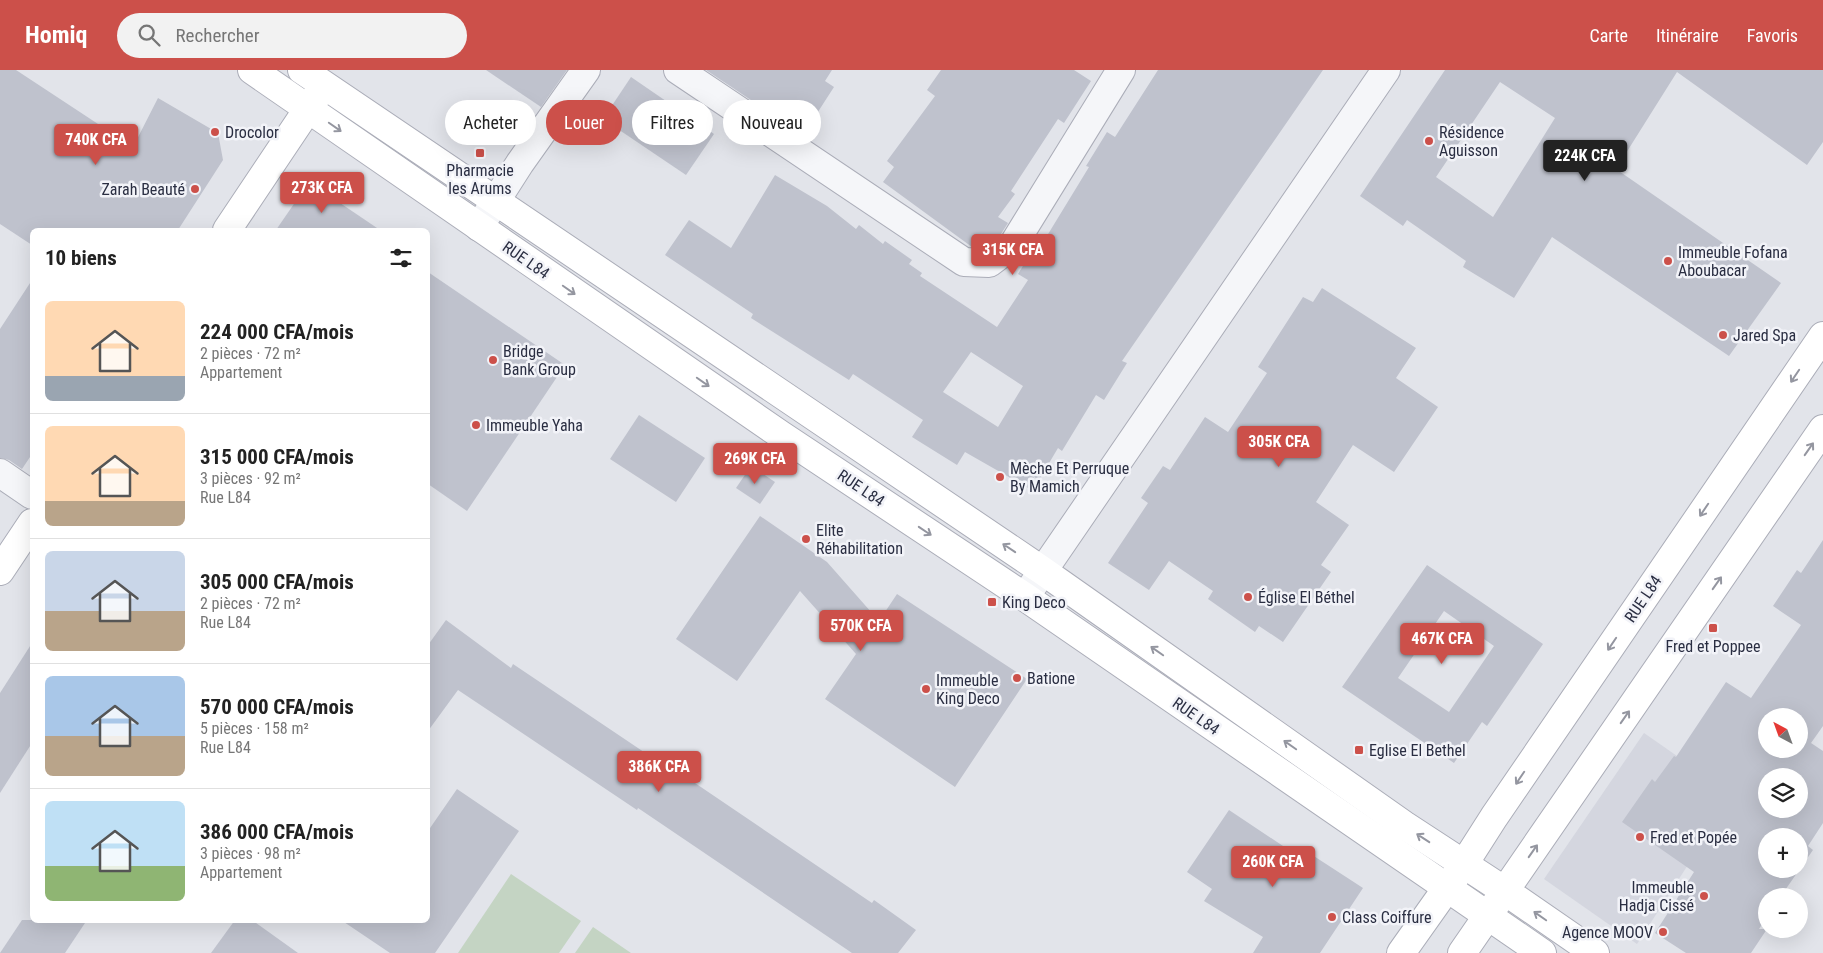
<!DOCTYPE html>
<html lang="fr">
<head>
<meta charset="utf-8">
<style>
  body { margin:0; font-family:"Roboto Condensed",sans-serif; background:#f2f2f2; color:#222; height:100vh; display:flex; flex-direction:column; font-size:19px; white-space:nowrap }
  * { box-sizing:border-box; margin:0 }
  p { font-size:16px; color:#767676 }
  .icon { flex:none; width:28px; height:28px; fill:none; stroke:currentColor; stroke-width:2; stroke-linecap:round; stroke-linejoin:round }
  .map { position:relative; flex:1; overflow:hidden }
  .drawer { position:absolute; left:30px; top:158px; width:400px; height:695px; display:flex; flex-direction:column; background:#fff; border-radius:8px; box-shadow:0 5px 20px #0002 }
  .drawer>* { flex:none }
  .guide { position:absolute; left:445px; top:30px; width:475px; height:45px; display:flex; gap:10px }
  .needle { width:32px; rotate:319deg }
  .fabs { position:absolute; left:1758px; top:638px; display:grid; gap:10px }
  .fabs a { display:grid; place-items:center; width:50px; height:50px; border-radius:50%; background:#fff; box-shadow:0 5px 20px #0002; font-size:25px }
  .price { position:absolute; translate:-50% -42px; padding:0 11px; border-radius:5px; background:#cc504a; color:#fff; font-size:16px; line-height:32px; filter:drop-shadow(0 1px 2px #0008) }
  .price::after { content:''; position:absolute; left:50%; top:30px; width:15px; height:11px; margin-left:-8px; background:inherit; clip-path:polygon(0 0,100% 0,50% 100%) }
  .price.on { background:#222; color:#fff }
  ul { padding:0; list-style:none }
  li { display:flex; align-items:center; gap:15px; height:125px; padding:0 15px }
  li+li { border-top:1px solid #e0e0e0 }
  li span { display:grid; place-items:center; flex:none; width:140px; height:100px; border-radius:8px; color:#555 }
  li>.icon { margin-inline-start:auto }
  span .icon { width:60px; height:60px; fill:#fffc; stroke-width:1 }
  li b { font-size:21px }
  h2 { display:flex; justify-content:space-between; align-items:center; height:60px; padding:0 15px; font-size:21px }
  .pill { padding:0 18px; border-radius:22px; background:#fff; box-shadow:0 5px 20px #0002; font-size:18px; line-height:45px }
  .pill.on { background:#cc504a; color:#fff }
  header { display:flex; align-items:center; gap:30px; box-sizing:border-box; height:70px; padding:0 25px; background:#cc504a; color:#fff }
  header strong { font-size:24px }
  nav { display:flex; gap:28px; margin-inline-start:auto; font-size:18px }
  .search { width:350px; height:45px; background:#f2f2f2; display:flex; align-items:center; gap:12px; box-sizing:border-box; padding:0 18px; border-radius:28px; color:#767676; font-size:19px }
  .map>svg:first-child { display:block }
</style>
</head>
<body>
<header>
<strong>Homiq</strong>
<div class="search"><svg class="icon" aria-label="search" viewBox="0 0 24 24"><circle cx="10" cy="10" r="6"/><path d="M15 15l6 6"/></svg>Rechercher</div>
<nav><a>Carte</a><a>Itinéraire</a><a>Favoris</a></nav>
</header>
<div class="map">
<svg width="1823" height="883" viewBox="0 0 1823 883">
  <rect width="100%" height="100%" fill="#e2e4ea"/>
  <path fill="#d4d6df" d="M1644 663 1733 725 1637 874 1544 809Z"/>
  <g fill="#c4d4c3">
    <path d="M511 804 581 851 559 883H458Z"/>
    <path d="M593 857 631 883H575Z"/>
  </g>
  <g fill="#bfc2cd" fill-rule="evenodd">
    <path d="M0 0H16L133 77 158 28 218 63 223 90 178 160H32V175L0 154Z"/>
    <path d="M486 0H567L541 37Z"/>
    <path d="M706 0H832L825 11 834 17 803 65Z"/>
    <path d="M941 0H1074L1091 11 1064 53 1058 49 1011 121 1015 124 998 147 1008 153 1001 164 992 171 984 166 976 177H972L883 112 894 97 887 91 935 26 927 20Z"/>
    <path d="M1158 0H1323L1122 291 1127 293 1104 330 1096 325 1062 381 1058 378 1039 410 1034 407 1028 418 965 382 957 395 912 367 923 350 853 304 849 310 751 248 753 244 665 185 689 150 731 178 775 105 827 136 856 159 859 155 883 174 885 171 912 190 909 194 922 203 920 206 997 257 1028 210 1018 204 1026 191 1022 188 1035 170 1042 174 1089 97 1086 96 1107 62 1115 67ZM971 282 1023 316 998 357 943 322Z"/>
    <path d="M1445 0H1823V72L1807 95 1677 2 1616 99 1781 213 1729 286 1552 167 1514 228 1463 197 1466 191 1407 150 1403 156 1360 126ZM1500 12 1555 48 1493 147 1436 107Z"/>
    <path d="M631 7 714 64 686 105 603 49Z"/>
    <path d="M309 112 380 160H276Z"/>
    <path d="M428 202 565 295 467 441 428 414Z"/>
    <path d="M32 210V384L22 399 9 390 0 388V259Z"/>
    <path d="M1322 218 1416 278 1396 308 1438 337 1394 402 1353 375 1316 432 1349 455 1321 495 1331 502 1283 572 1259 556 1255 562 1208 529 1213 521 1169 491 1149 520 1108 493 1148 433 1141 428 1163 396 1170 400 1205 347 1228 362 1267 303 1258 297 1303 227 1313 232Z"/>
    <path d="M639 345 705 388 676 432 610 389Z"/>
    <path d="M751 396 775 412 760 434 736 418Z"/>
    <path d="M760 446 827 492 879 551 897 524 1027 609 955 717 825 629 856 584 800 521 737 611 676 569Z"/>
    <path d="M1823 470V656L1811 673 1823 681V753L1808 776 1813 780 1781 826H1766V848L1759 859H1767L1751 883H1686L1655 863 1694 802 1622 752 1652 709 1655 712 1674 686 1676 687 1726 612 1751 628 1801 555 1773 536 1797 500 1801 503ZM1766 646H1799V679H1766ZM1766 706H1799V739H1766ZM1766 766H1799V799H1766Z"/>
    <path d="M1427 495 1543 574 1487 656 1482 652 1454 693 1342 617ZM1444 541 1494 576 1449 642 1398 608Z"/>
    <path d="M446 550 511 598 513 594 690 713 692 711 872 833 874 830 916 860 898 883H852L638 738 637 740 458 620 428 661V575Z"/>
    <path d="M32 573V673L0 723V623Z"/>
    <path d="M457 719 519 761 435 883H390L341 850H428V761Z"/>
    <path d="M1229 740 1298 786 1303 779 1363 818 1320 883H1253L1263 867 1204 831 1212 819 1187 802Z"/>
    <path d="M22 850H87L65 883H0Z"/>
    <path d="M235 850H252L298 883H211Z"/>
  </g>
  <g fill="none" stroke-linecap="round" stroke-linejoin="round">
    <defs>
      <g id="street">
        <path d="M678 0 964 192 989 193 1013 175 1121 0"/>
        <path d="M479 157 520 93 586 0"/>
        <path d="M0 403 32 425"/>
        <path d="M1025 527 1386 0"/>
      </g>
      <g id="secondary">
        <path d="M252 0 781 365 1025 527 1542 883"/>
        <path d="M302 0 1043 501 1404 755 1505 821 1595 883"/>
        <path d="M227 160 318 24"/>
        <path d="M0 501 32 453"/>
        <path d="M1401 883 1464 794 1494 747 1823 266"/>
        <path d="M1462 883 1823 359"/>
      </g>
    </defs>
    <use href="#street" stroke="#abadb8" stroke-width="30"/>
    <use href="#secondary" stroke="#abadb8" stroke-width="30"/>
    <use href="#street" stroke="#f5f6f9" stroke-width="28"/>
    <use href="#secondary" stroke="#fff" stroke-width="28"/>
  </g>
  <defs><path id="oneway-shaft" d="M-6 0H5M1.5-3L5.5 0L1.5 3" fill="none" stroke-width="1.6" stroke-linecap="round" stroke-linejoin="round" transform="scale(1.25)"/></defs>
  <g stroke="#9496a0">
    <use href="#oneway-shaft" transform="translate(335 57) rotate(35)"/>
    <use href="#oneway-shaft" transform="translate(569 220) rotate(35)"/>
    <use href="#oneway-shaft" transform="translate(1795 306) rotate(124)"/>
    <use href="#oneway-shaft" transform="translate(703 312) rotate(35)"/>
    <use href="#oneway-shaft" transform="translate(1809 379) rotate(-55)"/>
    <use href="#oneway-shaft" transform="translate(1704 440) rotate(124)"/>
    <use href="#oneway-shaft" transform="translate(925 461) rotate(34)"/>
    <use href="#oneway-shaft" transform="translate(1009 478) rotate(-146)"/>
    <use href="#oneway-shaft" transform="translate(1717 513) rotate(-55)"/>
    <use href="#oneway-shaft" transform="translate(1612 574) rotate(124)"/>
    <use href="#oneway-shaft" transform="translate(1157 581) rotate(-145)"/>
    <use href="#oneway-shaft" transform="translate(1625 647) rotate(-55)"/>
    <use href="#oneway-shaft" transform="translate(1290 675) rotate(-145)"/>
    <use href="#oneway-shaft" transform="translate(1520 708) rotate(124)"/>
    <use href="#oneway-shaft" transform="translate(1423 768) rotate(-147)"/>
    <use href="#oneway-shaft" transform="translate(1533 781) rotate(-55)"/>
    <use href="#oneway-shaft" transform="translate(1540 846) rotate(-145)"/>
  </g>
  <g fill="#cc504a" stroke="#f2f3f8" stroke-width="2">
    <circle cx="215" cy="62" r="5"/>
    <circle cx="1429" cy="71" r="5"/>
    <rect x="475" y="78" width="10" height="10" rx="2.5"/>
    <circle cx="195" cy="119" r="5"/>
    <circle cx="1668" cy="191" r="5"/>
    <circle cx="1723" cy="265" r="5"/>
    <circle cx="493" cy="290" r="5"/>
    <circle cx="476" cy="355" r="5"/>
    <circle cx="1000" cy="407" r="5"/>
    <circle cx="806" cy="469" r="5"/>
    <circle cx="1248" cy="527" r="5"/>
    <rect x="987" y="527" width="10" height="10" rx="2.5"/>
    <rect x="1708" y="553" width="10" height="10" rx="2.5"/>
    <circle cx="1017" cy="608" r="5"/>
    <circle cx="926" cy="619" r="5"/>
    <rect x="1354" y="675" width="10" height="10" rx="2.5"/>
    <circle cx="1640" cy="767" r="5"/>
    <circle cx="1704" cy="826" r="5"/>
    <circle cx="1332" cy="847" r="5"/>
    <circle cx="1663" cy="862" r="5"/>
  </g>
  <g text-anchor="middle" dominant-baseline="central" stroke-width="5" stroke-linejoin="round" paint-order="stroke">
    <g font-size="16" fill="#2a2e42" stroke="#f2f3f8" text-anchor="start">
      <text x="225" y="62">Drocolor</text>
      <text x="1439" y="62">Résidence<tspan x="1439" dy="18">Aguisson</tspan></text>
      <text x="480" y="100" text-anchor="middle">Pharmacie<tspan x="480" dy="18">les Arums</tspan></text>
      <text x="185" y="119" text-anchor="end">Zarah Beauté</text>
      <text x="1678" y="182">Immeuble Fofana<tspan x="1678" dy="18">Aboubacar</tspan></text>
      <text x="1733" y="265">Jared Spa</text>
      <text x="503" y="281">Bridge<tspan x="503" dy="18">Bank Group</tspan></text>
      <text x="486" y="355">Immeuble Yaha</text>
      <text x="1010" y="398">Mèche Et Perruque<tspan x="1010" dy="18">By Mamich</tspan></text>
      <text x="816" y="460">Elite<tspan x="816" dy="18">Réhabilitation</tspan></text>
      <text x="1258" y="527">Église El Béthel</text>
      <text x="1002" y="532">King Deco</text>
      <text x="1713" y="576" text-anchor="middle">Fred et Poppee</text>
      <text x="1027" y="608">Batione</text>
      <text x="936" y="610">Immeuble<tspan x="936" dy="18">King Deco</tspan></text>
      <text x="1369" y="680">Eglise El Bethel</text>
      <text x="1650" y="767">Fred et Popée</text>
      <text x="1694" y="817" text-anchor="end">Immeuble<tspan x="1694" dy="18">Hadja Cissé</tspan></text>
      <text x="1342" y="847">Class Coiffure</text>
      <text x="1653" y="862" text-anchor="end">Agence MOOV</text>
    </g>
    <g font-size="16" fill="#2a2e42" stroke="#f2f3f8">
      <text transform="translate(526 190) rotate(35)">RUE L84</text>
      <text transform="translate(861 418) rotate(34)">RUE L84</text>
      <text transform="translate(1643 529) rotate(-56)">RUE L84</text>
      <text transform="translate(1196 646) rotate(35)">RUE L84</text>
    </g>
  </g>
</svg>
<div class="fabs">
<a><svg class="needle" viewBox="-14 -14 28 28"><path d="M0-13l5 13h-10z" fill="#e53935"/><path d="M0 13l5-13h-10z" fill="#767676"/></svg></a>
<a><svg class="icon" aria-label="layers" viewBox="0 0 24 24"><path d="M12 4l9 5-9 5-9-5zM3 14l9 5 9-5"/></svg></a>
<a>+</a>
<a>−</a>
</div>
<b class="price" style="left:96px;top:96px">740K CFA</b>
<b class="price on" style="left:1585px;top:112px">224K CFA</b>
<b class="price" style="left:322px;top:144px">273K CFA</b>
<b class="price" style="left:1013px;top:206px">315K CFA</b>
<b class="price" style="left:1279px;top:398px">305K CFA</b>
<b class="price" style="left:755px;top:415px">269K CFA</b>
<b class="price" style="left:861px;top:582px">570K CFA</b>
<b class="price" style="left:1442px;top:595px">467K CFA</b>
<b class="price" style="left:659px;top:723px">386K CFA</b>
<b class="price" style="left:1273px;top:818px">260K CFA</b>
<div class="guide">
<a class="pill">Acheter</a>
<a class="pill on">Louer</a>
<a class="pill">Filtres</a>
<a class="pill">Nouveau</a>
</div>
<section class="drawer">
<h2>10 biens<svg class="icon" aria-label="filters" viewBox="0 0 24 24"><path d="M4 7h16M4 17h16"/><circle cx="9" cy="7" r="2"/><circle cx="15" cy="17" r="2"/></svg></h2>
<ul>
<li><span style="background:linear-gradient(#ffd9b3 75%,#9aa5b1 0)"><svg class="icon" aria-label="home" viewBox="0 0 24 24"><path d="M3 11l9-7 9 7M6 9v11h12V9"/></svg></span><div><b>224 000 CFA/mois</b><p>2 pièces · 72 m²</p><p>Appartement</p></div></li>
<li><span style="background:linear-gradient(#ffd9b3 75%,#b9a48a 0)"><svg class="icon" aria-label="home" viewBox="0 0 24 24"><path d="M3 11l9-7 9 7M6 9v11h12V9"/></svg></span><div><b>315 000 CFA/mois</b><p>3 pièces · 92 m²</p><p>Rue L84</p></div></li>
<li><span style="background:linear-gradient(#c9d6e8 60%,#b9a48a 0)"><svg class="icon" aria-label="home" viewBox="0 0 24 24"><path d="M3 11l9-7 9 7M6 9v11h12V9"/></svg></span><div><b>305 000 CFA/mois</b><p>2 pièces · 72 m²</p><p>Rue L84</p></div></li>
<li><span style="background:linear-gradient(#a9c7e8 60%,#b9a48a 0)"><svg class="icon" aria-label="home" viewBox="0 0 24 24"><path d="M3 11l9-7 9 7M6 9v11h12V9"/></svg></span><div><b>570 000 CFA/mois</b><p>5 pièces · 158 m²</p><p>Rue L84</p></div></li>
<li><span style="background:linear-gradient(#bfe0f5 65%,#8fb573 0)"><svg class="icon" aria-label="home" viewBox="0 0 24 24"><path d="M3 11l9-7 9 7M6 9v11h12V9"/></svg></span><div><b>386 000 CFA/mois</b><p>3 pièces · 98 m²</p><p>Appartement</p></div></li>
</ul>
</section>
</div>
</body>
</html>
